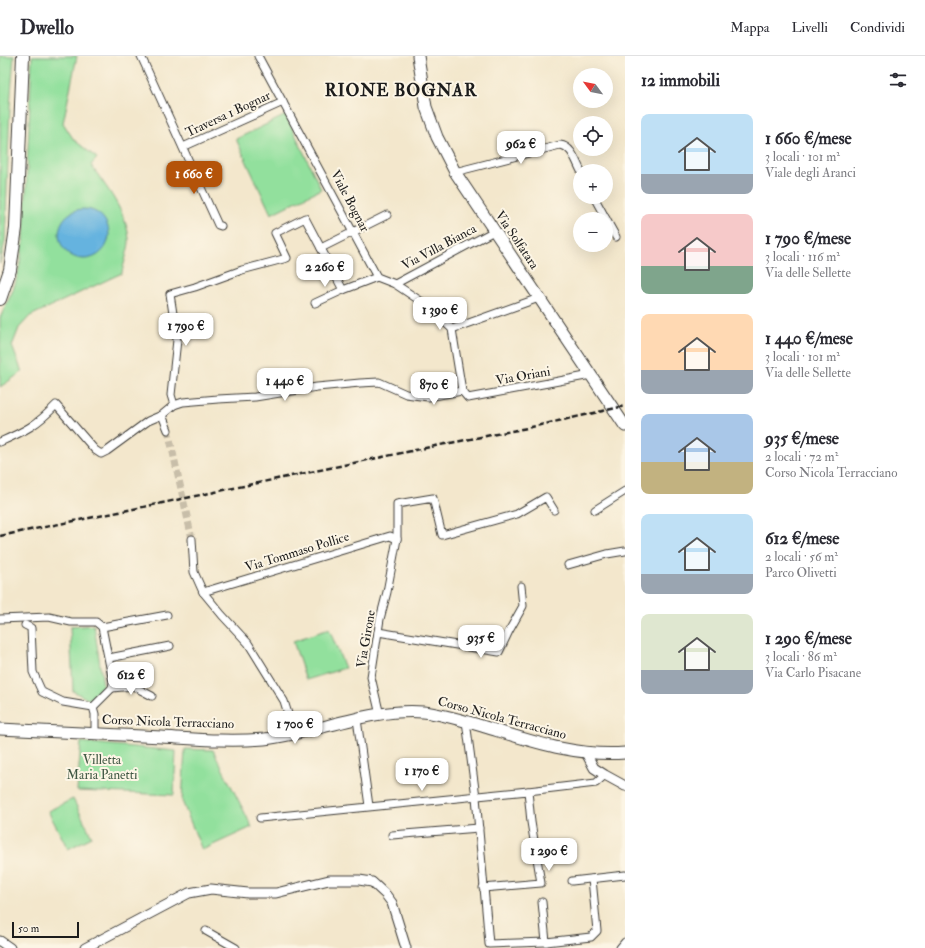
<!DOCTYPE html>
<html lang="it">
<head>
<meta charset="utf-8">
<style>
  body { margin:0; font-family:"IM FELL Double Pica",serif; background:#f7f7f7; color:#2b2b33; height:100vh; display:flex; flex-direction:column; font-size:15px; white-space:nowrap }
  * { box-sizing:border-box; margin:0 }
  p { font-size:13px; color:#7c7c81 }
  .icon { flex:none; width:22px; height:22px; fill:none; stroke:currentColor; stroke-width:2; stroke-linecap:round; stroke-linejoin:round }
  .map { position:relative; flex:1; overflow:hidden }
  .side { display:flex; flex-direction:column; background:#fff; width:300px }
  .side>* { flex:none }
  .needle { width:26px; rotate:302deg }
  .tools { position:absolute; left:573px; top:12px; display:grid; gap:8px }
  .tools a { display:grid; place-items:center; width:40px; height:40px; border-radius:50%; background:#fff; box-shadow:0 4px 16px #0002; font-size:20px }
  .scale { position:absolute; left:12px; bottom:10px; width:67px; box-sizing:border-box; padding-left:4px; border:2px solid #1c1c1c; border-top:0; font-size:11px; line-height:14px; white-space:nowrap; color:#1c1c1c; -webkit-text-stroke:3px #fcf5e5; paint-order:stroke }
  .price { position:absolute; translate:-50% -34px; padding:0 9px; border-radius:8px; background:#fff; color:#222; font-size:13px; line-height:26px; filter:drop-shadow(0 1px 2px #0008) }
  .price::after { content:''; position:absolute; left:50%; top:24px; width:12px; height:9px; margin-left:-6px; background:inherit; clip-path:polygon(0 0,100% 0,50% 100%) }
  .price.selected { background:#b45309; color:#fff }
  ul { padding:0; list-style:none }
  li { display:flex; align-items:center; gap:12px; height:100px; padding:0 16px }
  li span { display:grid; place-items:center; flex:none; width:112px; height:80px; border-radius:8px; color:#555 }
  li>.icon { margin-inline-start:auto }
  span .icon { width:48px; height:48px; fill:#fffc; stroke-width:1 }
  li b { font-size:17px }
  h2 { display:flex; justify-content:space-between; align-items:center; height:48px; padding:0 16px; font-size:17px }
  header { display:flex; align-items:center; gap:24px; box-sizing:border-box; height:56px; padding:0 20px; background:#fff; border-bottom:1px solid #e1e1e2 }
  header strong { font-size:19px }
  nav { display:flex; gap:22px; margin-inline-start:auto; font-size:14px }
  main { display:flex; flex:1; min-height:0 }
  .map>svg:first-child { display:block }
</style>
</head>
<body>
<header>
<strong>Dwello</strong>
<nav><a>Mappa</a><a>Livelli</a><a>Condividi</a></nav>
</header>
<main>
<div class="map">
<svg width="625" height="892" viewBox="0 0 625 892">
  <rect width="100%" height="100%" fill="#fcf5e5"/>
  <filter id="ink" filterUnits="userSpaceOnUse"><feTurbulence type="fractalNoise" baseFrequency=".025" numOctaves="2"/><feDisplacementMap in="SourceGraphic" scale="8" xChannelSelector="R" yChannelSelector="G"/><feConvolveMatrix kernelMatrix="1 2 1 2 8 2 1 2 1" color-interpolation-filters="sRGB"/></filter>
  <filter id="wash" filterUnits="userSpaceOnUse"><feTurbulence type="fractalNoise" baseFrequency=".012" numOctaves="4" result="noise"/><feDisplacementMap in="SourceGraphic" scale="16" xChannelSelector="R" yChannelSelector="G"/><feGaussianBlur stdDeviation="0.9" result="paint"/><feColorMatrix in="noise" values="0 0 0 0 0 0 0 0 0 0 0 0 0 0 0 0 0 1.4 0 .05"/><feComposite in="paint" operator="in"/></filter>
  <g filter="url(#wash)">
    <rect width="100%" height="100%" fill="#f3e7cc"/>
    <g fill="#92e09d" stroke="#577e5c">
      <path d="M0 0H14L10 50 5 185 0 208Z"/>
      <path d="M32 0H77L63 67 74 84 97 102 91 109C107 132 126 155 129 183 130 190 123 209 122 217L30 260 19 272 12 290 22 316 0 331V262L13 234 18 218 24 183Z"/>
      <path d="M286 59 321 133 271 158 236 83Z"/>
      <path d="M94 569 103 629 89 644 73 635 70 571Z"/>
      <path d="M329 573 345 612 306 624 293 585Z"/>
      <path d="M81 686 176 695 174 739 77 735Z"/>
      <path d="M185 693 213 694 252 771 202 794 182 745Z"/>
      <path d="M73 743 92 781 68 793 48 755Z"/>
    </g>
    <circle fill="#65b3df" stroke="#40687e" cx="84" cy="178" r="25"/>
  </g>
  <g filter="url(#ink)">
    <g fill="none" stroke-linecap="round" stroke-linejoin="round">
      <path stroke="#c8bea9" stroke-width="7" stroke-dasharray="7 3.5" stroke-linecap="butt" d="M168 374 192 483"/>
      <defs>
        <g id="minor">
          <path d="M141 0 218 169 221 170"/>
          <path d="M258 0 377 221 395 228 422 246 452 273 462 335"/>
          <path d="M183 91 283 46"/>
          <path d="M455 116 560 89C572 90 576 106 581 115"/>
          <path d="M594 141 606 163"/>
          <path d="M606 163 616 181"/>
          <path d="M321 192 387 159"/>
          <path d="M395 228 494 175"/>
          <path d="M315 247 343 234"/>
          <path d="M452 273 539 242"/>
          <path d="M462 335 468 342 591 319"/>
          <path d="M174 349 171 339 177 284 170 238 195 231 242 214 287 202 275 177 305 162 343 234 377 221"/>
          <path d="M162 359 168 374"/>
          <path d="M0 386C25 375 37 369 56 349L95 394 101 398 107 395 148 365 162 359 174 349 183 346 218 343 255 341 317 331 360 327 379 326 406 338 428 341 462 335"/>
          <path d="M595 454 625 435"/>
          <path d="M192 483 194 516 203 536 222 559 248 587 284 645 294 677"/>
          <path d="M568 509 607 498 625 495"/>
          <path d="M203 536 390 480 397 483"/>
          <path d="M0 563 49 561 71 566H96L102 571 113 626 112 632 93 651"/>
          <path d="M25 569 31 572 33 616 42 636 63 646 93 651 95 658V678"/>
          <path d="M102 571 167 559"/>
          <path d="M378 576 499 596 509 575 523 550 521 530"/>
          <path d="M109 602 170 590"/>
          <path d="M112 632 133 630 152 640"/>
          <path d="M380 659 371 621 380 563 387 536 397 483V448L433 442 442 479 517 458 546 441 554 454"/>
          <path d="M357 663 369 750"/>
          <path d="M466 665 476 741 489 888 546 886 591 881 597 875 592 823"/>
          <path d="M260 762 528 735 596 727 605 719"/>
          <path d="M392 779 479 772"/>
          <path d="M572 825 625 819"/>
          <path d="M483 832 541 827 531 766 528 735"/>
          <path d="M542 846 546 886"/>
          <path d="M206 875 236 892"/>
          <path d="M620 892 625 886"/>
        </g>
        <g id="tertiary">
          <path d="M586 697 594 712 605 719 625 730"/>
          <path d="M0 885 10 892"/>
          <path d="M85 892 189 837 211 833 248 837H276L329 824H359L372 826 386 839 392 847 406 892"/>
        </g>
        <g id="secondary">
          <path d="M418 0 426 51 437 81 455 116 625 370"/>
          <path d="M0 673C54 676 108 678 162 681 196 683 230 686 264 683 317 677 369 652 423 656 444 658 465 665 485 671 531 685 576 701 625 697"/>
        </g>
        <path id="primary" d="M0 243 10 214 16 172 23 0"/>
      </defs>
      <use href="#minor" stroke="#3c3a36" stroke-width="9"/>
      <use href="#tertiary" stroke="#3c3a36" stroke-width="11"/>
      <use href="#secondary" stroke="#3c3a36" stroke-width="13"/>
      <use href="#primary" stroke="#3c3a36" stroke-width="14"/>
      <use href="#minor" stroke="#fff" stroke-width="7"/>
      <use href="#tertiary" stroke="#fff" stroke-width="9"/>
      <use href="#secondary" stroke="#fff" stroke-width="11"/>
      <use href="#primary" stroke="#fff" stroke-width="12"/>
      <path stroke="#1c1c1c" stroke-width="2.5" stroke-dasharray="6 3" stroke-linecap="butt" d="M0 480 119 456 435 390 527 372 625 350"/>
    </g>
  </g>
  <g text-anchor="middle" dominant-baseline="central" stroke-width="4" stroke-linejoin="round" paint-order="stroke">
    <g font-size="13" fill="#1c1c1c" stroke="#fcf5e5">
      <text transform="translate(228 58) rotate(-25)">Traversa 1 Bognar</text>
      <text transform="translate(350 145) rotate(62)">Viale Bognar</text>
      <text transform="translate(517 184) rotate(56)">Via Solfatara</text>
      <text transform="translate(439 191) rotate(-28)">Via Villa Bianca</text>
      <text transform="translate(523 320) rotate(-10)">Via Oriani</text>
      <text transform="translate(297 496) rotate(-17)">Via Tommaso Pollice</text>
      <text transform="translate(366 583) rotate(-80)">Via Girone</text>
      <text transform="translate(502 662) rotate(15)">Corso Nicola Terracciano</text>
      <text transform="translate(168 666) rotate(2)">Corso Nicola Terracciano</text>
    </g>
    <g font-size="13" fill="#3f5743" stroke="#fcf5e5">
      <text x="102" y="704">Villetta<tspan x="102" dy="15">Maria Panetti</tspan></text>
    </g>
    <g font-size="17" font-weight="bold" letter-spacing="1" fill="#1c1c1c" stroke="#fcf5e5">
      <text x="401" y="34">RIONE BOGNAR</text>
    </g>
  </g>
</svg>
<div class="tools">
<a><svg class="needle" viewBox="-14 -14 28 28"><path d="M0-13l5 13h-10z" fill="#e53935"/><path d="M0 13l5-13h-10z" fill="#7c7c81"/></svg></a>
<a><svg class="icon" aria-label="locate" viewBox="0 0 24 24"><circle cx="12" cy="12" r="6"/><path d="M12 2v4M12 18v4M2 12h4M18 12h4"/></svg></a>
<a>+</a>
<a>−</a>
</div>
<div class="scale">50 m</div>
<b class="price" style="left:521px;top:109px">962 €</b>
<b class="price selected" style="left:194px;top:139px">1 660 €</b>
<b class="price" style="left:325px;top:232px">2 260 €</b>
<b class="price" style="left:440px;top:275px">1 390 €</b>
<b class="price" style="left:186px;top:291px">1 790 €</b>
<b class="price" style="left:285px;top:346px">1 440 €</b>
<b class="price" style="left:434px;top:350px">870 €</b>
<b class="price" style="left:481px;top:603px">935 €</b>
<b class="price" style="left:131px;top:640px">612 €</b>
<b class="price" style="left:295px;top:689px">1 700 €</b>
<b class="price" style="left:422px;top:736px">1 170 €</b>
<b class="price" style="left:549px;top:816px">1 290 €</b>
</div>
<section class="side">
<h2>12 immobili<svg class="icon" aria-label="filters" viewBox="0 0 24 24"><path d="M4 7h16M4 17h16"/><circle cx="9" cy="7" r="2"/><circle cx="15" cy="17" r="2"/></svg></h2>
<ul>
<li><span style="background:linear-gradient(#bfe0f5 75%,#9aa5b1 0)"><svg class="icon" aria-label="home" viewBox="0 0 24 24"><path d="M3 11l9-7 9 7M6 9v11h12V9"/></svg></span><div><b>1 660 €/mese</b><p>3 locali · 101 m²</p><p>Viale degli Aranci</p></div></li>
<li><span style="background:linear-gradient(#f6c9c9 65%,#7fa58c 0)"><svg class="icon" aria-label="home" viewBox="0 0 24 24"><path d="M3 11l9-7 9 7M6 9v11h12V9"/></svg></span><div><b>1 790 €/mese</b><p>3 locali · 116 m²</p><p>Via delle Sellette</p></div></li>
<li><span style="background:linear-gradient(#ffd9b3 70%,#9aa5b1 0)"><svg class="icon" aria-label="home" viewBox="0 0 24 24"><path d="M3 11l9-7 9 7M6 9v11h12V9"/></svg></span><div><b>1 440 €/mese</b><p>3 locali · 101 m²</p><p>Via delle Sellette</p></div></li>
<li><span style="background:linear-gradient(#a9c7e8 60%,#c2b280 0)"><svg class="icon" aria-label="home" viewBox="0 0 24 24"><path d="M3 11l9-7 9 7M6 9v11h12V9"/></svg></span><div><b>935 €/mese</b><p>2 locali · 72 m²</p><p>Corso Nicola Terracciano</p></div></li>
<li><span style="background:linear-gradient(#bfe0f5 75%,#9aa5b1 0)"><svg class="icon" aria-label="home" viewBox="0 0 24 24"><path d="M3 11l9-7 9 7M6 9v11h12V9"/></svg></span><div><b>612 €/mese</b><p>2 locali · 56 m²</p><p>Parco Olivetti</p></div></li>
<li><span style="background:linear-gradient(#dfe7d0 70%,#9aa5b1 0)"><svg class="icon" aria-label="home" viewBox="0 0 24 24"><path d="M3 11l9-7 9 7M6 9v11h12V9"/></svg></span><div><b>1 290 €/mese</b><p>3 locali · 86 m²</p><p>Via Carlo Pisacane</p></div></li>
</ul>
</section>
</main>
</body>
</html>
